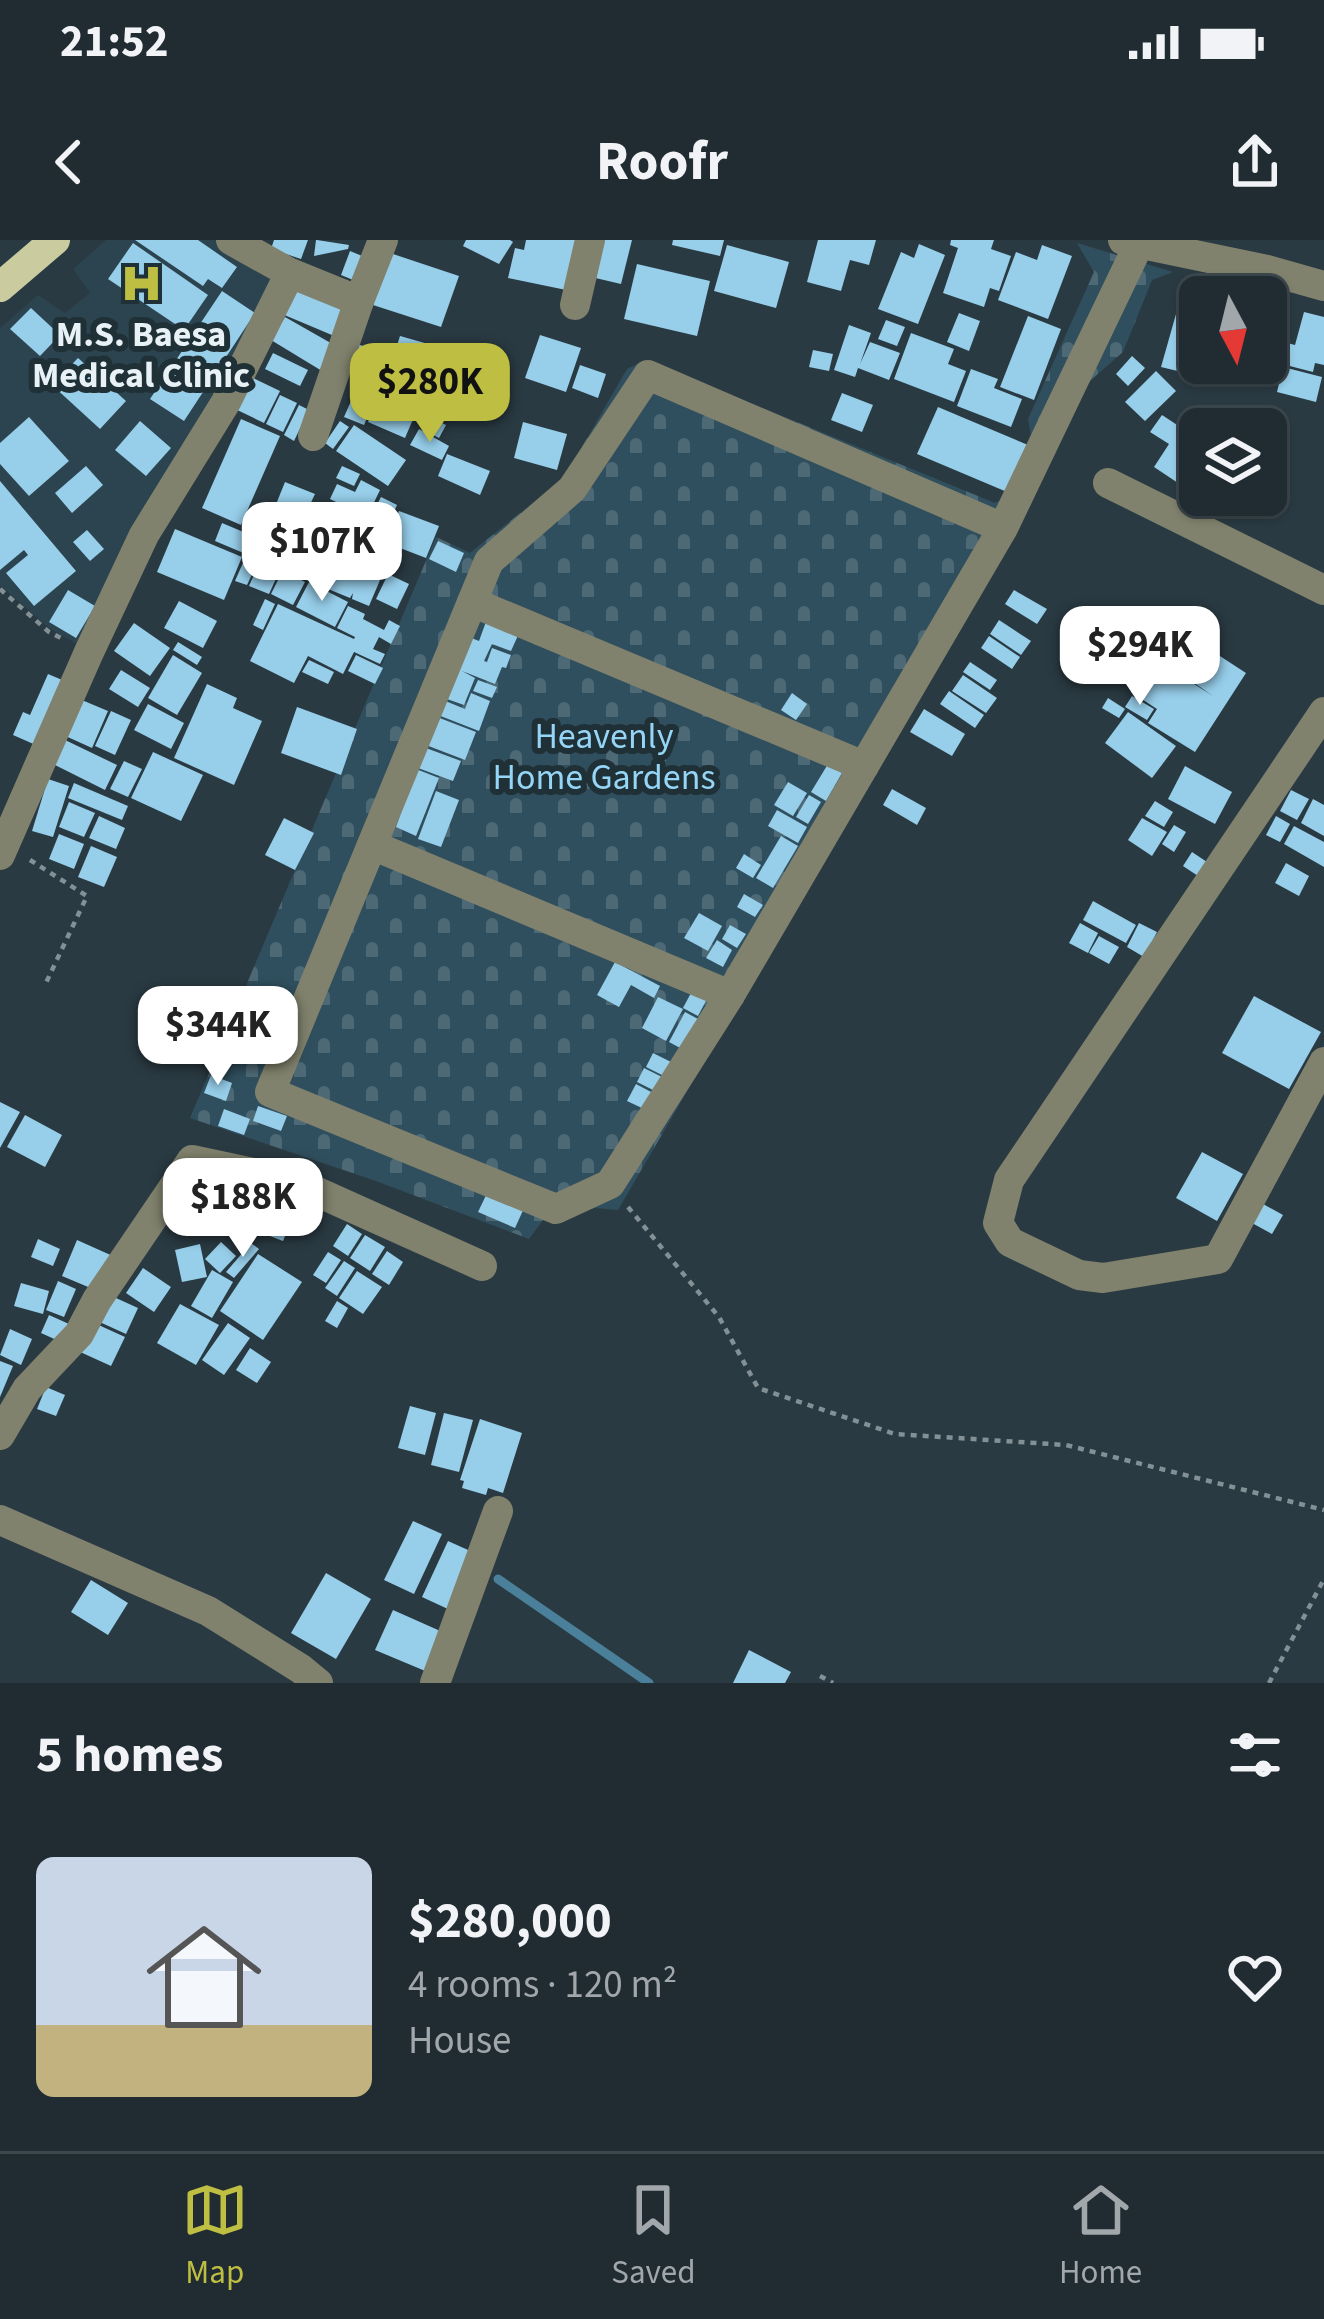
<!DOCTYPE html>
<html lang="en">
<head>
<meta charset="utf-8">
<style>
  body { margin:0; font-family:"Source Sans 3",sans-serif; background:#2d383e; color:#f1f3f6; height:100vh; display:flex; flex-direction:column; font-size:45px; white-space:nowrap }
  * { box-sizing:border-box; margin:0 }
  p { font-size:39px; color:#a2a7ac }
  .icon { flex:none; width:66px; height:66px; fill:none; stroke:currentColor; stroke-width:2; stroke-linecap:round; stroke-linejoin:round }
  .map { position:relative; height:1443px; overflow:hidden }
  .panel { display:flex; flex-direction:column; background:#202c32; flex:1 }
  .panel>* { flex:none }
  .needle { width:78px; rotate:173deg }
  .tools { position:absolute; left:1179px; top:36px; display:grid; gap:24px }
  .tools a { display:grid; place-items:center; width:108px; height:108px; border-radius:18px; background:#202c32; box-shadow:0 3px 9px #0004,0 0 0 3px #3d484d; font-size:60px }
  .price { position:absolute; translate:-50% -102px; padding:0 27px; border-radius:24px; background:#fff; color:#222; font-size:39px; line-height:78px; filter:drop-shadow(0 3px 6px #0008) }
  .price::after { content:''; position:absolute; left:50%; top:72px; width:36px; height:27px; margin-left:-18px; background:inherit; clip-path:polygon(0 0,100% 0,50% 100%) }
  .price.current { background:#bebf42; color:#111 }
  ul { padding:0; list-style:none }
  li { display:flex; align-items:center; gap:36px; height:300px; padding:0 36px }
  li+li { border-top:3px solid #3d484d }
  li span { display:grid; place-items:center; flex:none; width:336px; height:240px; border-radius:18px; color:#555 }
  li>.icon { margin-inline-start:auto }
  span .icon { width:144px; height:144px; fill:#fffc; stroke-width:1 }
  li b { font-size:51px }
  h2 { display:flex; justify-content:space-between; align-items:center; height:144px; padding:0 36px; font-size:51px }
  .status { display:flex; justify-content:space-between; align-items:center; height:84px; padding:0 60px; background:#202c32; direction:ltr }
  .status svg { height:33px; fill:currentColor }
  header { display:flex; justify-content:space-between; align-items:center; height:156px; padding:0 36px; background:#202c32; font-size:54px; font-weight:700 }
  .menu { display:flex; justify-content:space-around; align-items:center; height:168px; border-top:3px solid #3d484d; background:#202c32; font-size:33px; color:#a2a7ac }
  .menu a { display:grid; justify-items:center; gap:6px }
  .menu .current { color:#bebf42 }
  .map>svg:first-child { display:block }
</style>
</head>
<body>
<div class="status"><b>21:52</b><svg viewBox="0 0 49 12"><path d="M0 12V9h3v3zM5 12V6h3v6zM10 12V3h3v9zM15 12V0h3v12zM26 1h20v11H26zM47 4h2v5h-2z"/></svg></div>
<header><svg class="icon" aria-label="back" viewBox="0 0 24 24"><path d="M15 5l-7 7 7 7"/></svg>Roofr<svg class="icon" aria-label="share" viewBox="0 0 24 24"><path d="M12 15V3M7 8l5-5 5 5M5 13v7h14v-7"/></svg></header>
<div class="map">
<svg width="1324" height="1443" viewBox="0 0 1324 1443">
  <defs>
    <pattern id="cemetery-stones" width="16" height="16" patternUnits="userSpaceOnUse" patternTransform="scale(3)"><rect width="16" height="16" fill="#304f5e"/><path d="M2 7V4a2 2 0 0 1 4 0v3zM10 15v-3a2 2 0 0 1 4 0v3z" fill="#4e6976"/></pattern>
  </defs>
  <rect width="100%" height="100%" fill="#2a3a42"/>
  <path fill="#2c444f" d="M106 0H224L279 31 82 407 49 388 0 345V88L38 55 65 73 90 53 73 29Z"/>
  <path fill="url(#cemetery-stones)" d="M1077 3 1173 32 1152 40 1123 112 1075 154 982 345 618 970 596 968 546 976 529 999 376 941 190 878 436 297 470 313 564 238 627 129 645 120 995 263 1006 257 1032 202 1028 179 1094 32Z"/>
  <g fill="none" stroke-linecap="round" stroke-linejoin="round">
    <path stroke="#4a809a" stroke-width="9" d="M498 1339 649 1443"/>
  </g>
  <g fill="#97ceea">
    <path d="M135 0H198L237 27 222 48 208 39 203 46Z"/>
    <path d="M274 0H308L301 19 271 9Z"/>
    <path d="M316 0H317L349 5 348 9 314 16Z"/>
    <path d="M466 0H510L513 2 499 24 463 6Z"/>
    <path d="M526 0H582L571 51 508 38 515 8 524 10Z"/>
    <path d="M595 0H632L621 44 587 36Z"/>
    <path d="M673 0H724L720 16 672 5Z"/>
    <path d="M818 0H876L869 25 850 20 841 51 807 42Z"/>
    <path d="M951 0H994L991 9 1011 16 999 51 990 48 984 67 943 53 958 8 950 5Z"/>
    <path d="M133 3 208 55 184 90 108 39Z"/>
    <path d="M919 4 945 15 918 84 878 69 901 12 914 18Z"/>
    <path d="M727 5 789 22 776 68 714 51Z"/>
    <path d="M1042 5 1072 16 1048 79 998 60 1016 12 1037 20Z"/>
    <path d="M350 11 367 18 358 42 341 35Z"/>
    <path d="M390 13 459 36 441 87 373 65Z"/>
    <path d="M637 24 710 41 697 96 624 79Z"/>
    <path d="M297 40 354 65 339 98 282 74Z"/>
    <path d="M222 51 255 73 184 181 150 159Z"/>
    <path d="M1178 67 1200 73V112L1194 135 1161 127Z"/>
    <path d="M31 68 60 95 40 116 10 89Z"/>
    <path d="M1304 72 1324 77V125L1315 123 1313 132 1282 124 1278 140 1262 136 1272 99 1295 105Z"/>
    <path d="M959 73 980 81 969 111 947 102Z"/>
    <path d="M1028 76 1061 89 1034 160 1000 147Z"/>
    <path d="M285 77 336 106 322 131 271 100Z"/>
    <path d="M886 80 905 87 897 106 878 99Z"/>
    <path d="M849 85 871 93 860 124 870 102 900 113 889 140 858 128 855 137 834 130Z"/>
    <path d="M911 93 954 109 948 124 966 131 954 162 894 139Z"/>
    <path d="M540 95 581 108 566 152 525 138Z"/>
    <path d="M400 96 446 109 433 153 346 130 353 103 394 115Z"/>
    <path d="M813 110 833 114 829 131 809 127Z"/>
    <path d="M273 113 308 130 300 146 265 129Z"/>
    <path d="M1132 116 1145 128 1128 146 1116 134Z"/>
    <path d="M78 118 126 161 100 189 52 145Z"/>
    <path d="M1205 123H1246L1240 141 1203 130Z"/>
    <path d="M580 125 606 134 598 158 572 148Z"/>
    <path d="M1283 127 1322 137 1316 162 1277 152Z"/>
    <path d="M971 129 998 139 994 148 1022 159 1011 187 957 166Z"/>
    <path d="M1156 131 1176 151 1145 181 1125 162Z"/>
    <path d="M247 135 280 151 264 183 231 167Z"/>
    <path d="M359 143 379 151 364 185 344 177Z"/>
    <path d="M410 148 435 157 430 170 406 162Z"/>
    <path d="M842 153 873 165 862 192 831 180Z"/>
    <path d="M380 154 417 170 405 198 368 182Z"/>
    <path d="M280 155 297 163 283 192 266 184Z"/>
    <path d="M299 165 309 170 294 201 284 195Z"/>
    <path d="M938 167 1028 205 1007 252 917 214Z"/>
    <path d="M1162 175 1200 200V230L1187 249 1154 227 1169 204 1150 192Z"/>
    <path d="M29 177 69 221 29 256 0 224V203Z"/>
    <path d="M430 177 446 185 439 198 424 190Z"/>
    <path d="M241 179 280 196 241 285 202 268Z"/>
    <path d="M140 181 171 208 146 236 115 210Z"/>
    <path d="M340 181 349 187 333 209 325 203Z"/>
    <path d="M523 182 567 194 557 230 514 218Z"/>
    <path d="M354 185 406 220 388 246 336 211Z"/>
    <path d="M419 189 449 206 442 220 410 205Z"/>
    <path d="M447 214 490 231 480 255 438 236Z"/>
    <path d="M86 226 103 245 72 273 55 253Z"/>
    <path d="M342 226 360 234 354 246 336 238Z"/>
    <path d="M361 240 380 250 367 277 330 259 337 244 355 252Z"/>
    <path d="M0 241 76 331 34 366 6 333 28 315 24 310 0 330Z"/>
    <path d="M285 242 315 254 291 305 264 294Z"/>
    <path d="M381 257 397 265 387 287 370 278Z"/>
    <path d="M399 271 439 286 426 318 387 303Z"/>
    <path d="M222 283 265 301 258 319 215 301Z"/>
    <path d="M348 288 373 299 368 312 388 321 369 366 352 359 353 353 350 358 306 340 326 295 342 302Z"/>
    <path d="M175 289 242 317 224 360 157 332Z"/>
    <path d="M87 290 104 309 90 321 73 302Z"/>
    <path d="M271 300 289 308 280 328 262 320Z"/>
    <path d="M438 301 464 313 456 332 429 319Z"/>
    <path d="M295 303 312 310 305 326 288 319Z"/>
    <path d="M246 316 258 322 247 345 235 341Z"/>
    <path d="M260 321 280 330 269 354 249 346Z"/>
    <path d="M283 330 305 342 293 365 271 354Z"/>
    <path d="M388 334 409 344 397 369 376 359Z"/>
    <path d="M309 342 348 362 335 387 296 367Z"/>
    <path d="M68 350 95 366 76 398 49 382Z"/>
    <path d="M1014 350 1047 369 1037 384 1005 364Z"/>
    <path d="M265 359 275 364 263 390 253 385Z"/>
    <path d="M179 361 217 381 203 408 164 388Z"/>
    <path d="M278 364 354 399 355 397 337 388 348 366 365 374 363 379 384 390 389 380 400 386 391 404 379 397 373 409 385 414 380 424 354 412 343 434 308 416 294 443 250 421Z"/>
    <path d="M487 379 520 391 511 411 492 404 484 421 487 422 492 408 511 415 506 428 502 427 495 444 462 431 475 438 464 465 444 458 469 397 479 401Z"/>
    <path d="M999 380 1031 401 1021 415 990 394Z"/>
    <path d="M134 383 170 408 150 436 114 411Z"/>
    <path d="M1186 394 1246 433 1195 512 1148 483 1157 469 1131 452 1144 432 1153 437 1161 423 1213 456 1167 424Z"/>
    <path d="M989 396 1020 417 1012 429 981 408Z"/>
    <path d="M178 402 202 417 197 425 173 410Z"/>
    <path d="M173 415 202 433 177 475 148 458Z"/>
    <path d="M356 415 383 428 375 444 348 431Z"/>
    <path d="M309 420 334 432 328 444 302 432Z"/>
    <path d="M970 422 997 440 990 450 963 432Z"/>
    <path d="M121 430 150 448 138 467 109 449Z"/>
    <path d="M48 434 67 442 38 506 13 495 23 472 30 475Z"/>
    <path d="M963 435 997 458 986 473 952 451Z"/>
    <path d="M478 440 497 447 492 458 473 451Z"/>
    <path d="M207 444 237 458 233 468 262 481 234 545 174 518Z"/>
    <path d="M949 451 984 475 975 488 940 464Z"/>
    <path d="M471 453 490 461 479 491 438 475 443 460 465 469Z"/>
    <path d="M792 453 807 464 796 480 781 470Z"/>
    <path d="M1132 456 1154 469 1147 480 1125 467Z"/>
    <path d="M77 458 108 471 92 508 61 494Z"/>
    <path d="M1108 458 1125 469 1119 478 1102 468Z"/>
    <path d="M148 464 184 483 171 509 134 490Z"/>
    <path d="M297 467 357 489 341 535 281 513Z"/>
    <path d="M924 469 965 494 952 516 910 492Z"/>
    <path d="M111 471 131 480 115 515 95 506Z"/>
    <path d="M1128 472 1176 506 1152 538 1105 503Z"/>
    <path d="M437 477 476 492 465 520 426 505Z"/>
    <path d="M63 499 117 525 105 550 51 523Z"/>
    <path d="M426 508 461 521 453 541 418 528Z"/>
    <path d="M153 512 203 535 181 581 131 558Z"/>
    <path d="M124 521 142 529 128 557 110 549Z"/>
    <path d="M828 524 842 533 826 561 811 552Z"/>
    <path d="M1185 526 1232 552 1215 584 1168 559Z"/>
    <path d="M416 529 439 538 416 596 396 587Z"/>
    <path d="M48 539 69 546 53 597 32 591Z"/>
    <path d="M788 542 807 553 793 576 774 565Z"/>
    <path d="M74 543 128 566 122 580 68 558Z"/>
    <path d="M892 549 926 568 917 585 883 565Z"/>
    <path d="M1291 550 1309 559 1297 580 1280 571Z"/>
    <path d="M436 551 459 560 441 607 418 599Z"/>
    <path d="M809 555 821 562 808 584 796 577Z"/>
    <path d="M1313 559 1324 565V596L1301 583Z"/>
    <path d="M1155 561 1173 572 1164 587 1145 576Z"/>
    <path d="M69 562 95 573 84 597 59 587Z"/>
    <path d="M777 570 807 587 798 603 768 586Z"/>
    <path d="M99 576 125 588 116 609 89 598Z"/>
    <path d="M1276 576 1290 584 1280 602 1266 595Z"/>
    <path d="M284 578 314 593 295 630 265 615Z"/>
    <path d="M1142 578 1167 592 1152 616 1128 600Z"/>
    <path d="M1174 585 1186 592 1174 612 1162 604Z"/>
    <path d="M1294 586 1324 602V627L1284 604Z"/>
    <path d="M59 594 84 604 74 629 49 619Z"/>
    <path d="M781 596 798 606 773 648 756 638Z"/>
    <path d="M91 606 117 617 104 647 78 637Z"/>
    <path d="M1192 612 1207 622 1198 636 1183 626Z"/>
    <path d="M744 614 761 625 753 638 736 628Z"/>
    <path d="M1286 623 1309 636 1299 656 1275 643Z"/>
    <path d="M744 654 763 665 755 677 737 667Z"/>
    <path d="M1093 661 1136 685 1126 703 1083 680Z"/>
    <path d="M699 673 722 686 708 711 684 698Z"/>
    <path d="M1080 683 1098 693 1088 713 1069 703Z"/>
    <path d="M1139 683 1157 692 1144 717 1127 707Z"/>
    <path d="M730 685 746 694 737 708 722 699Z"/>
    <path d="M1099 696 1119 707 1109 724 1089 713Z"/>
    <path d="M717 700 732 710 723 727 706 718Z"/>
    <path d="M615 722 660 746 654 758 631 745 619 767 597 755Z"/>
    <path d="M692 751 707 759 698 776 683 768Z"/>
    <path d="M1254 756 1321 792 1289 849 1222 813Z"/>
    <path d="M658 757 683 769 666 801 642 788Z"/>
    <path d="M685 772 698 779 682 809 669 802Z"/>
    <path d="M653 813 671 822 664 836 646 827Z"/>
    <path d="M644 828 662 837 655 851 637 842Z"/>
    <path d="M211 835 232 843 226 861 204 853Z"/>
    <path d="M636 844 653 853 644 869 627 861Z"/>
    <path d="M0 862 20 872 0 908Z"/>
    <path d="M258 866 287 876 281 891 253 881Z"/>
    <path d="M224 869 250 879 244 895 218 886Z"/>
    <path d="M25 875 62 895 45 927 7 907Z"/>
    <path d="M1202 912 1243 934 1217 981 1176 958Z"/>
    <path d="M228 940 271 956 264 973 222 956Z"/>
    <path d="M178 946 205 959 195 981 168 969Z"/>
    <path d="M489 949 525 966 515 988 478 972Z"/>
    <path d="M276 959 297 968 283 1001 262 993Z"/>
    <path d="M1263 964 1283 975 1272 994 1252 983Z"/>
    <path d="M347 984 362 994 348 1016 333 1006Z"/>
    <path d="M365 995 385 1007 370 1031 350 1018Z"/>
    <path d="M38 999 60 1009 53 1026 31 1017Z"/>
    <path d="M77 1000 115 1017 100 1052 62 1036Z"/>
    <path d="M221 1002 236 1016 220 1033 205 1019Z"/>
    <path d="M251 1003 259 1009 234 1038 226 1032Z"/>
    <path d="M200 1004 207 1037 182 1042 175 1010Z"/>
    <path d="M387 1011 403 1022 389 1045 372 1034Z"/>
    <path d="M328 1012 341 1020 326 1043 313 1035Z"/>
    <path d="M258 1014 302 1042 263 1100 220 1071Z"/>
    <path d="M344 1021 355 1028 337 1056 325 1048Z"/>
    <path d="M143 1028 171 1047 154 1072 126 1053Z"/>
    <path d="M212 1030 233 1042 212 1078 191 1066Z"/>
    <path d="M357 1031 382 1047 363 1074 339 1058Z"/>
    <path d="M58 1041 76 1049 64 1077 46 1070Z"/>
    <path d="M21 1043 49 1051 43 1074 14 1066Z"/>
    <path d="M105 1053 138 1068 126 1094 93 1079Z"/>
    <path d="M337 1061 348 1068 337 1088 325 1081Z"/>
    <path d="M180 1064 219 1085 196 1125 157 1103Z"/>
    <path d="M49 1075 69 1084 61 1102 41 1093Z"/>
    <path d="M92 1082 125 1097 111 1126 78 1111Z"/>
    <path d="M228 1083 250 1098 224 1135 202 1120Z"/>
    <path d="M10 1089 32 1099 21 1125 0 1115Z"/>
    <path d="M250 1108 271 1122 257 1143 236 1130Z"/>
    <path d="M0 1121 13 1126 0 1157Z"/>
    <path d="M46 1147 65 1155 56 1176 37 1169Z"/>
    <path d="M410 1166 436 1173 425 1215 398 1208Z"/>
    <path d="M444 1173 473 1180 459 1232 431 1225Z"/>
    <path d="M480 1179 522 1193 503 1253 488 1248 486 1255 462 1248 464 1241 460 1240Z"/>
    <path d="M413 1281 442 1294 414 1354 384 1340Z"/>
    <path d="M448 1301 477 1314 450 1370 422 1357Z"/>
    <path d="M326 1333 371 1359 336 1419 291 1393Z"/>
    <path d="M91 1340 128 1363 108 1395 71 1372Z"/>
    <path d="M393 1370 447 1394 430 1433 375 1410Z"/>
    <path d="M749 1410 791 1432 785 1443H733Z"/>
  </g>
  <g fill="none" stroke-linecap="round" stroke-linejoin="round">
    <g stroke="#839197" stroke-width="4.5" stroke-dasharray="6 6" stroke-linecap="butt">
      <path d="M0 349 49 392 63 399"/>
      <path d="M30 620 87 656 45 745"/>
      <path d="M628 967 719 1077 758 1148 895 1194 1066 1205 1324 1270"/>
      <path d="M820 1436 833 1443"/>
      <path d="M1269 1443 1324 1339"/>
    </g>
    <g stroke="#81826d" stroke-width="30">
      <path d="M231 0 290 33 359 61"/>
      <path d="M1123 0 1267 30 1324 46"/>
      <path d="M575 65 590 0"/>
      <path d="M313 196 359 61 383 0"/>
      <path d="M1108 243 1324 350"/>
      <path d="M1003 288 648 135 572 249 489 321 270 852 556 969 610 944 730 755 1003 288 1139 4"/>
      <path d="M472 362 864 526"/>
      <path d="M1324 472 1009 940 998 983 1010 1002 1079 1035 1103 1038 1218 1019 1324 822"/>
      <path d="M372 605 730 755"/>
      <path d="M0 615 89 412 144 295 226 162 290 33"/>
      <path d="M0 1195 27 1149 79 1094 97 1060 192 920 295 942 482 1026"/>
      <path d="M0 1280 208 1371 301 1429 318 1443"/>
      <path d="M435 1443 498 1271"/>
    </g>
    <path stroke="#cacca0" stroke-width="30" d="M0 47 55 0"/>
  </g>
  <defs>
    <symbol id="hospital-bare" viewBox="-9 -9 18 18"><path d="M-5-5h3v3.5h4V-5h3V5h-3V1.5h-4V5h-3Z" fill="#bebf42" stroke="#203037" stroke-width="2.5" paint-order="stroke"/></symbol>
  </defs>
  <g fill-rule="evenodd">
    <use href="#hospital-bare" x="112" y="14" width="59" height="59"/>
  </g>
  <g text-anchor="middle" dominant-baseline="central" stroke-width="12" stroke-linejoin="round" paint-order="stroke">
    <g font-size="36" font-weight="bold" fill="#e7f1f6" stroke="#203037">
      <text x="141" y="94">M.S. Baesa<tspan x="141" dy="41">Medical Clinic</tspan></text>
    </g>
    <g font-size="36" fill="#95d5f6" stroke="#203037">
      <text x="604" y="496">Heavenly<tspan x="604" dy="41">Home Gardens</tspan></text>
    </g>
  </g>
</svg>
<div class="tools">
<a><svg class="needle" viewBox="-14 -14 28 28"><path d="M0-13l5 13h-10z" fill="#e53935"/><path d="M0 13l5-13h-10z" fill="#a2a7ac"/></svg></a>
<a><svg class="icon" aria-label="layers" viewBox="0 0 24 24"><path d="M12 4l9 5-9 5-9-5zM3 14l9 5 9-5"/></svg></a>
</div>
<b class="price current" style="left:430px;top:205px">$280K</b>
<b class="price" style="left:322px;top:364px">$107K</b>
<b class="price" style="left:1140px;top:468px">$294K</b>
<b class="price" style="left:218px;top:848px">$344K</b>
<b class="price" style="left:243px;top:1020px">$188K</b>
</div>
<section class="panel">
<h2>5 homes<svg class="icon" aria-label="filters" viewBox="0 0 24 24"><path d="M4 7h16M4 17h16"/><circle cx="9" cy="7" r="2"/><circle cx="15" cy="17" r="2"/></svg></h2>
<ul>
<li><span style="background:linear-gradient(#c9d6e8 70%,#c2b280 0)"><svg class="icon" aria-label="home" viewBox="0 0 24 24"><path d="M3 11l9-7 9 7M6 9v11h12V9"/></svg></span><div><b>$280,000</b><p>4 rooms · 120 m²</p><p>House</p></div><svg class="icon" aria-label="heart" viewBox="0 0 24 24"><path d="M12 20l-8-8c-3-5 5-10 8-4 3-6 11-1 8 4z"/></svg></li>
</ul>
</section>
<nav class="menu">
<a class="current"><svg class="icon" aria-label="map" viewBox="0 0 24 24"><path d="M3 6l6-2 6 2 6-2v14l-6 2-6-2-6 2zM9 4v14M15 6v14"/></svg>Map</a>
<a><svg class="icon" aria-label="saved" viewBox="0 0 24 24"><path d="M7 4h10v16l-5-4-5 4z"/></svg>Saved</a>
<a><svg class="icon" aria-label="home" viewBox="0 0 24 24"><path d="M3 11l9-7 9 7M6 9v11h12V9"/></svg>Home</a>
</nav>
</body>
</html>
